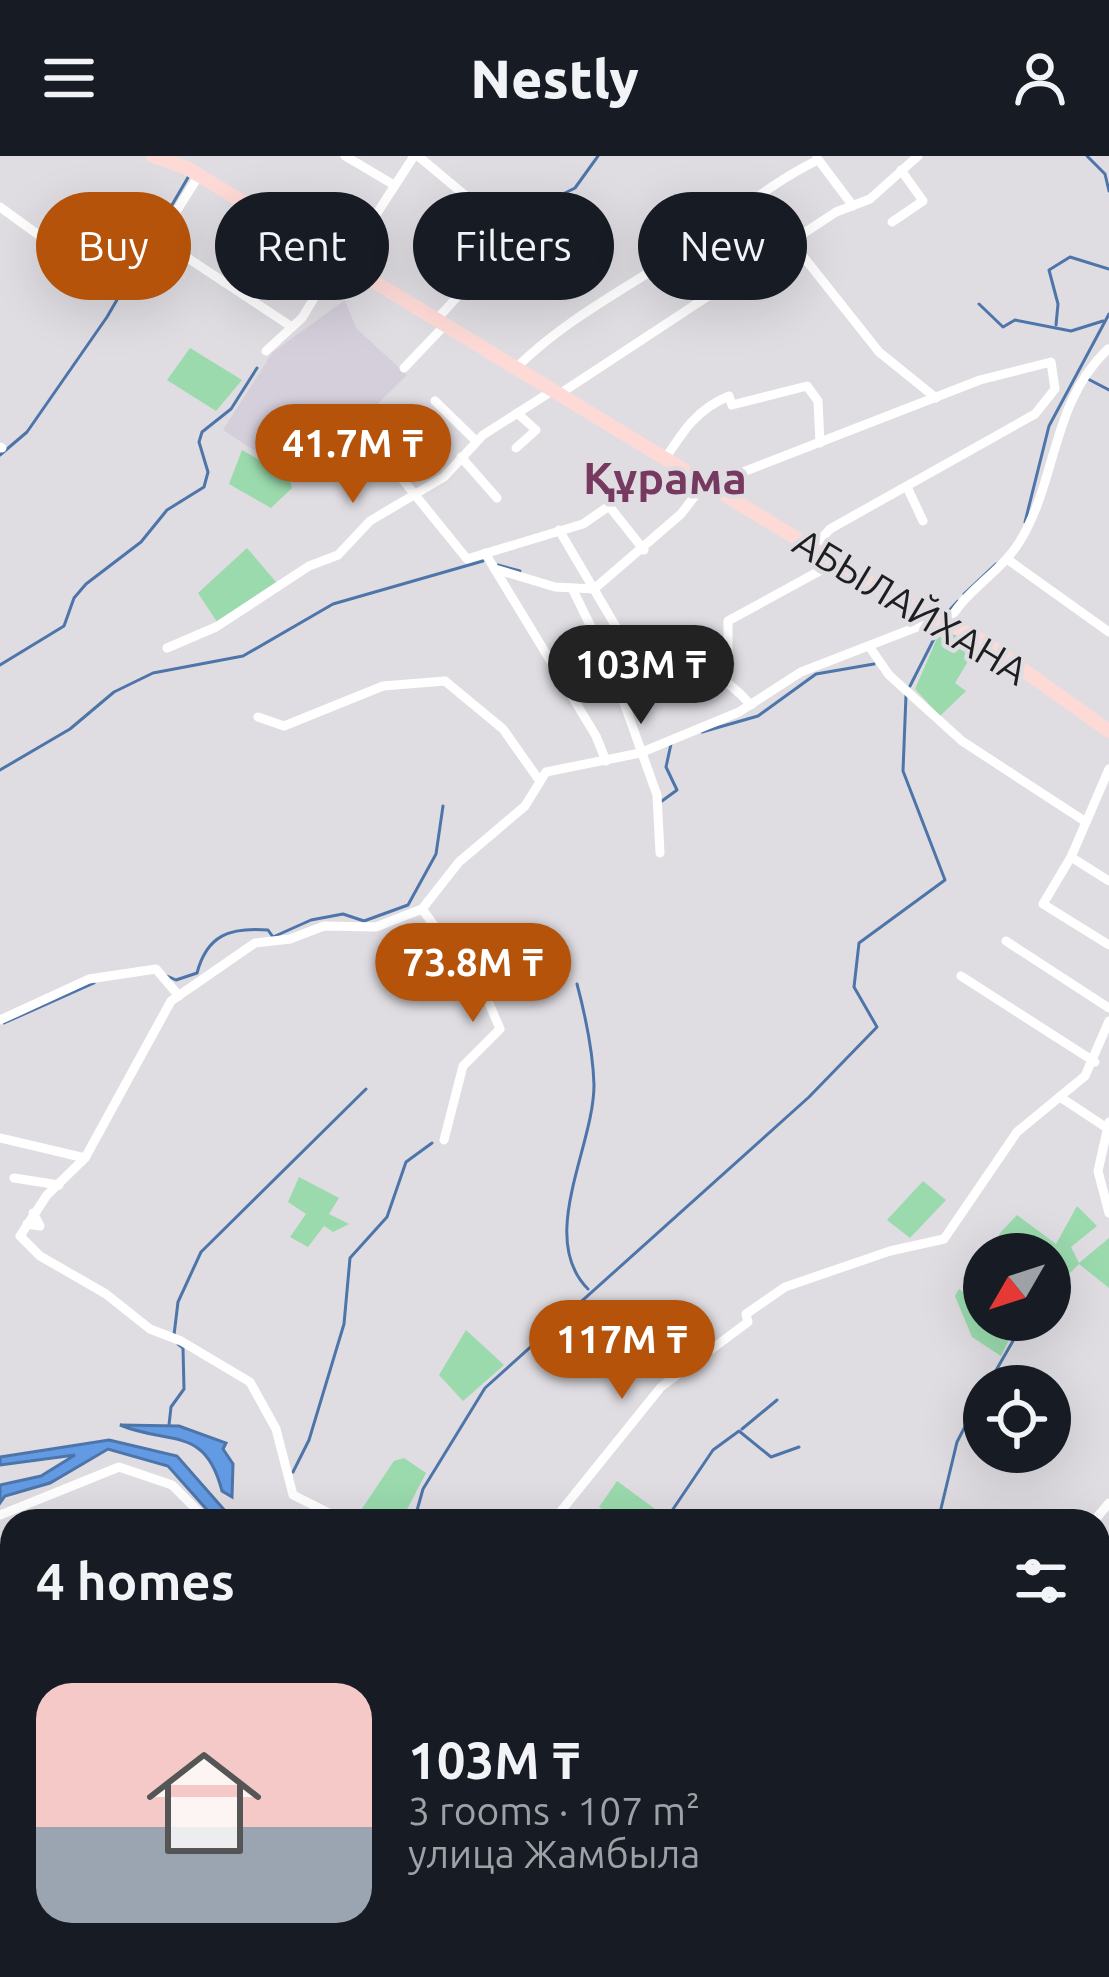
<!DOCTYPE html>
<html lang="en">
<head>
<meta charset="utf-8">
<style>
  body { margin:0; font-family:Ubuntu,sans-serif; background:#242831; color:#f1f3f6; height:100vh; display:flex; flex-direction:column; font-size:45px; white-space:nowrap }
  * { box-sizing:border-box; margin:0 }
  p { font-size:39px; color:#9ea1a6 }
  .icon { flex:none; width:66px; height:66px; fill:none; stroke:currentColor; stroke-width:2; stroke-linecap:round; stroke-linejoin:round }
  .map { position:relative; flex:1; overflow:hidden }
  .sheet { position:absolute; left:0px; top:1353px; width:1110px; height:468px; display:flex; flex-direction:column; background:#171b24; border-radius:36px 36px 0 0; box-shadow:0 12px 48px #0002 }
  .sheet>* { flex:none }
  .top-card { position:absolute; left:36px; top:36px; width:1038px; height:108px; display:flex; gap:24px }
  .needle { width:78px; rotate:231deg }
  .buttons { position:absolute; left:963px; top:1077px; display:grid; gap:24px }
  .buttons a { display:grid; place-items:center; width:108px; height:108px; border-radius:50%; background:#171b24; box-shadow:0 12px 48px #0002; font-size:60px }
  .price { position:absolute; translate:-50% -102px; padding:0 27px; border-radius:42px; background:#b45309; color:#fff; font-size:39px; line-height:78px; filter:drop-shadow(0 3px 6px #0008) }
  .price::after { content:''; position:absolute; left:50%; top:72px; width:36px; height:27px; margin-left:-18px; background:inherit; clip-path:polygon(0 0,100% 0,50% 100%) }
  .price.active { background:#222; color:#fff }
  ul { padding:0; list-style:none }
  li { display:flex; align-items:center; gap:36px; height:300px; padding:0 36px }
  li+li { border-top:3px solid #363941 }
  li span { display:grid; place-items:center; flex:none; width:336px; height:240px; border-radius:36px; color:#555 }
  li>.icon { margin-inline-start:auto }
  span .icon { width:144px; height:144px; fill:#fffc; stroke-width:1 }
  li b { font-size:51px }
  h2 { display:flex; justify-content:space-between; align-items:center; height:144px; padding:0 36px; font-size:51px }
  .pill { padding:0 42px; border-radius:54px; background:#171b24; box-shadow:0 12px 48px #0002; font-size:42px; line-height:108px }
  .pill.active { background:#b45309; color:#fff }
  header { display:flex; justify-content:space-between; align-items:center; height:156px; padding:0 36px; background:#171b24; font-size:54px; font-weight:800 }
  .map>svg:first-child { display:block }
</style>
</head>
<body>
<header><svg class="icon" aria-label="menu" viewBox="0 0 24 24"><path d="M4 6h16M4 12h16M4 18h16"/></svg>Nestly<svg class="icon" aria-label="person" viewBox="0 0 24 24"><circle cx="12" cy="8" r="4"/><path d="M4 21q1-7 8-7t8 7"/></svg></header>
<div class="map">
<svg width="1109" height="1821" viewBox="0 0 1109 1821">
  <rect width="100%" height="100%" fill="#dfdde2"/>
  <path fill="#d4cfdb" d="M345 144 356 172 407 219 300 324 223 274 272 197Z"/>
  <g fill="#9adaad">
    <path d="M190 192 242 224 216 255 167 224Z"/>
    <path d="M242 294 289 321 292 332 271 352 229 328Z"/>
    <path d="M247 392 276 426 217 466 198 437Z"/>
    <path d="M942 471 979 487 955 527 966 535 940 560 915 533Z"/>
    <path d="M299 1021 339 1042 329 1058 349 1068 333 1076 324 1070 308 1091 290 1081 306 1058 288 1046Z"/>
    <path d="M923 1025 946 1044 910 1082 887 1064Z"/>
    <path d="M1077 1050 1097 1070 1071 1091 1079 1107 1109 1082V1132L1079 1108 1060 1127 1050 1119V1098H1024L999 1078 1017 1059 1056 1088Z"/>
    <path d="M959 1133 984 1151V1164H1002L1014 1173 1001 1200 972 1181 955 1140Z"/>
    <path d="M466 1174 504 1209 463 1245 439 1219Z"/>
    <path d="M404 1302 426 1317 401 1365 357 1360 394 1305Z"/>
    <path d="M617 1325 662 1358V1365H621L599 1351Z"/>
  </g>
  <g fill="#629be4" stroke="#4e75a9" stroke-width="3">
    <path d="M120 1269 179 1270 226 1287 223 1293 233 1308 232 1341 222 1335C205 1269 171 1290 120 1269Z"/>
    <path d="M109 1284 177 1300 234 1365H217L168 1310 108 1293 50 1327 5 1340 0 1347V1329L41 1320 75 1299 0 1309V1301Z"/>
  </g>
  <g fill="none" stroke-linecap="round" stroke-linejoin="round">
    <g stroke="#4e75a9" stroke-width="3">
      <path d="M1087 0 1105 18 1109 35"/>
      <path d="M507 83 533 53 575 32 598 0"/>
      <path d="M979 148 1003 171 1015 164 1071 175 1103 165"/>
      <path d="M1056 169 1058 148 1049 114 1070 101 1109 113"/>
      <path d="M1088 223 1109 234"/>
      <path d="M0 299 27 276 107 161 190 18"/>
      <path d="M1025 366 1049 270 1109 158"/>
      <path d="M498 409 520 415"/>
      <path d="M964 438 996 408"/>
      <path d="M944 460 958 445"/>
      <path d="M0 509 64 470 74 442 86 428 141 386 167 354 204 331 208 316 199 286 202 276 231 253 257 212"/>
      <path d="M910 530 939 473"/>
      <path d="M702 576 758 560 816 518 874 508"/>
      <path d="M0 614 70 573 114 536 153 517 243 500 333 448 483 405"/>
      <path d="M662 645 677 634 666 611 671 588"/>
      <path d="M167 820 176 824 197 817C207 779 230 771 268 774L273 781 311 764 343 758 364 765 408 749 436 698 443 650"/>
      <path d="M577 828C586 862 593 894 594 929 594 991 537 1082 588 1133"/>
      <path d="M4 867 94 827"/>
      <path d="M174 1179 178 1146 201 1096 366 933"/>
      <path d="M987 1230 1025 1164"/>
      <path d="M169 1269 171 1251 184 1233 183 1192 178 1188"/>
      <path d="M742 1273 777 1244"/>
      <path d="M293 1316 309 1284 344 1168 350 1102 387 1061 406 1006 432 987"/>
      <path d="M414 1365 423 1333 485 1232 809 941 877 871 854 831 859 787 945 724 903 615 906 539"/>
      <path d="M665 1365 713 1294 739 1275 771 1301 799 1291"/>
      <path d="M938 1365 957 1286 984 1234"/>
      <path d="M0 1460 12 1466"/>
      <path d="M1098 1550 1109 1555"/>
      <path d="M1098 1616 1109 1621"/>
      <path d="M0 1621 12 1629"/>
      <path d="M0 1771 12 1778"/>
      <path d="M791 1809 805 1821"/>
    </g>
    <g stroke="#629be4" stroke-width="6">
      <path d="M0 1414 12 1419"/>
      <path d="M561 1809 581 1821"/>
    </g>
    <g stroke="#fff" stroke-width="9">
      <path d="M345 0 394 29"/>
      <path d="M418 0 472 45"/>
      <path d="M817 2 853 50"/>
      <path d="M199 19 159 83 292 171"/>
      <path d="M0 51 110 131"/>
      <path d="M892 66 923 45 901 14"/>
      <path d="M791 85 879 196 936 242"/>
      <path d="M344 108 414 0"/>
      <path d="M436 164 490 105"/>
      <path d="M266 195 302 162 337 104"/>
      <path d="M404 212 445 169"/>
      <path d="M516 212C563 165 623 134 678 98 726 67 766 29 818 4"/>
      <path d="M558 239 836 56 870 43 918 0"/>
      <path d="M435 245 476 285"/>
      <path d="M360 271 467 403 583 368 609 350 644 394"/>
      <path d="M0 291 2 292"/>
      <path d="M516 292 536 274 517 257"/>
      <path d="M461 301 497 342"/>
      <path d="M665 303C683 275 697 253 729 240L732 249 807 230 818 245 820 287"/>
      <path d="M707 330 980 224 1051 206 1055 233 1035 258 830 373 813 392"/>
      <path d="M907 331 923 365"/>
      <path d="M559 374 635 503 651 492C690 501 725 520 751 549"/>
      <path d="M485 397 596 580 606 605"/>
      <path d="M1007 403 1109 476"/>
      <path d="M495 413 555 431 594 433 681 358 704 328"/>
      <path d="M572 432 613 516 657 639 660 697"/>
      <path d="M947 469C964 434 1000 418 1020 385 1058 322 1051 247 1108 193"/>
      <path d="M167 492 216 471 309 410 338 399 370 365 444 321 483 279 552 235"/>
      <path d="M871 493 889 519 962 585 1086 666"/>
      <path d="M728 521V465L836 406"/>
      <path d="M258 561 284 570 383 530 445 525 503 573 539 624"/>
      <path d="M1109 613 1071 701 1043 748 1109 789"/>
      <path d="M1071 701 1109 725"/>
      <path d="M422 753 459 706 525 650 546 616 640 597 739 556 801 516 935 464"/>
      <path d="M422 753 486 840 500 873 463 910 444 984"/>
      <path d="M1006 785 1109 852"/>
      <path d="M961 820 1095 906"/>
      <path d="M0 864 89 823 156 813 179 840"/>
      <path d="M1060 941 1107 972"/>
      <path d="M1109 966 1098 1015 1109 1057"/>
      <path d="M0 982 85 1002"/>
      <path d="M14 1022 59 1029"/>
      <path d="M27 1068 40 1070 33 1057"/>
      <path d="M0 1359 119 1311 172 1329 208 1365"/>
      <path d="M345 1365 293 1339 276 1273 250 1226 181 1185 150 1173 106 1138 40 1100 20 1080 47 1039 85 1002 171 845 255 787 290 783 324 770 376 771 422 753"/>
      <path d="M553 1365 661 1231 748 1166 746 1158 785 1131 890 1095 944 1083 1017 976 1085 920 1109 865"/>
      <path d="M1094 1365 1109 1347"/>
      <path d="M0 1408 12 1412"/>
      <path d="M0 1507 12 1486"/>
      <path d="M1098 1606 1109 1610"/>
      <path d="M0 1611 12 1617"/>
      <path d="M0 1676 12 1656"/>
      <path d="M0 1783 12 1790"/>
      <path d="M44 1809 65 1821"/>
      <path d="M294 1809 315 1821"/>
      <path d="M546 1809 563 1821"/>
      <path d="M577 1809 591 1821"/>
      <path d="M36 1821 42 1809"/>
      <path d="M112 1821 118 1809"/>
      <path d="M186 1821 193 1809"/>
      <path d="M258 1821 265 1809"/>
      <path d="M354 1821 361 1809"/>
      <path d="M403 1821 414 1809"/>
      <path d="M467 1821 475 1809"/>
      <path d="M612 1821 624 1809"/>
    </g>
    <path stroke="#fedad7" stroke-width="14" d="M153 0 187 12 888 438 981 484 1109 575"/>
  </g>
  <g text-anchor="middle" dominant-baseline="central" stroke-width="9" stroke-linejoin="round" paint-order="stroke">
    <g font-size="39" fill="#1e1d1f" stroke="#dfdde2">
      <text transform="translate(911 450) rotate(31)">АБЫЛАЙХАНА</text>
    </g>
    <g font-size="45" font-weight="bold" fill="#763960" stroke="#dfdde2">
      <text x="665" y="321">Құрама</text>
    </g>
  </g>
</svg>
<div class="buttons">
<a><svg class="needle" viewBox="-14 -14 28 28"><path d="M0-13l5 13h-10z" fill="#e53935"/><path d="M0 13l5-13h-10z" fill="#9ea1a6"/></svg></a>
<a><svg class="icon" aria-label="locate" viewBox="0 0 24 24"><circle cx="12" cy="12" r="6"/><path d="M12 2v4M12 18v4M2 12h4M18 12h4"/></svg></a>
</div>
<b class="price" style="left:353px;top:350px">41.7M ₸</b>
<b class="price active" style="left:641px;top:571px">103M ₸</b>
<b class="price" style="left:473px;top:869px">73.8M ₸</b>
<b class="price" style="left:622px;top:1246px">117M ₸</b>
<div class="top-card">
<a class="pill active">Buy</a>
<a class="pill">Rent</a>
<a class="pill">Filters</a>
<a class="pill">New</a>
</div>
<section class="sheet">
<h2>4 homes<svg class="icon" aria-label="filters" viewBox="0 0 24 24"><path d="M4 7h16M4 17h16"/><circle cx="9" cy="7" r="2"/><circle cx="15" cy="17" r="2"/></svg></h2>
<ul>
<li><span style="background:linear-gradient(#f6c9c9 60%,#9aa5b1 0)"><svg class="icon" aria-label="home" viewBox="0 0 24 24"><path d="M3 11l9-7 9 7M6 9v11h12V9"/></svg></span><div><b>103M ₸</b><p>3 rooms · 107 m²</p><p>улица Жамбыла</p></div></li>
</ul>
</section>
</div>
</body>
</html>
